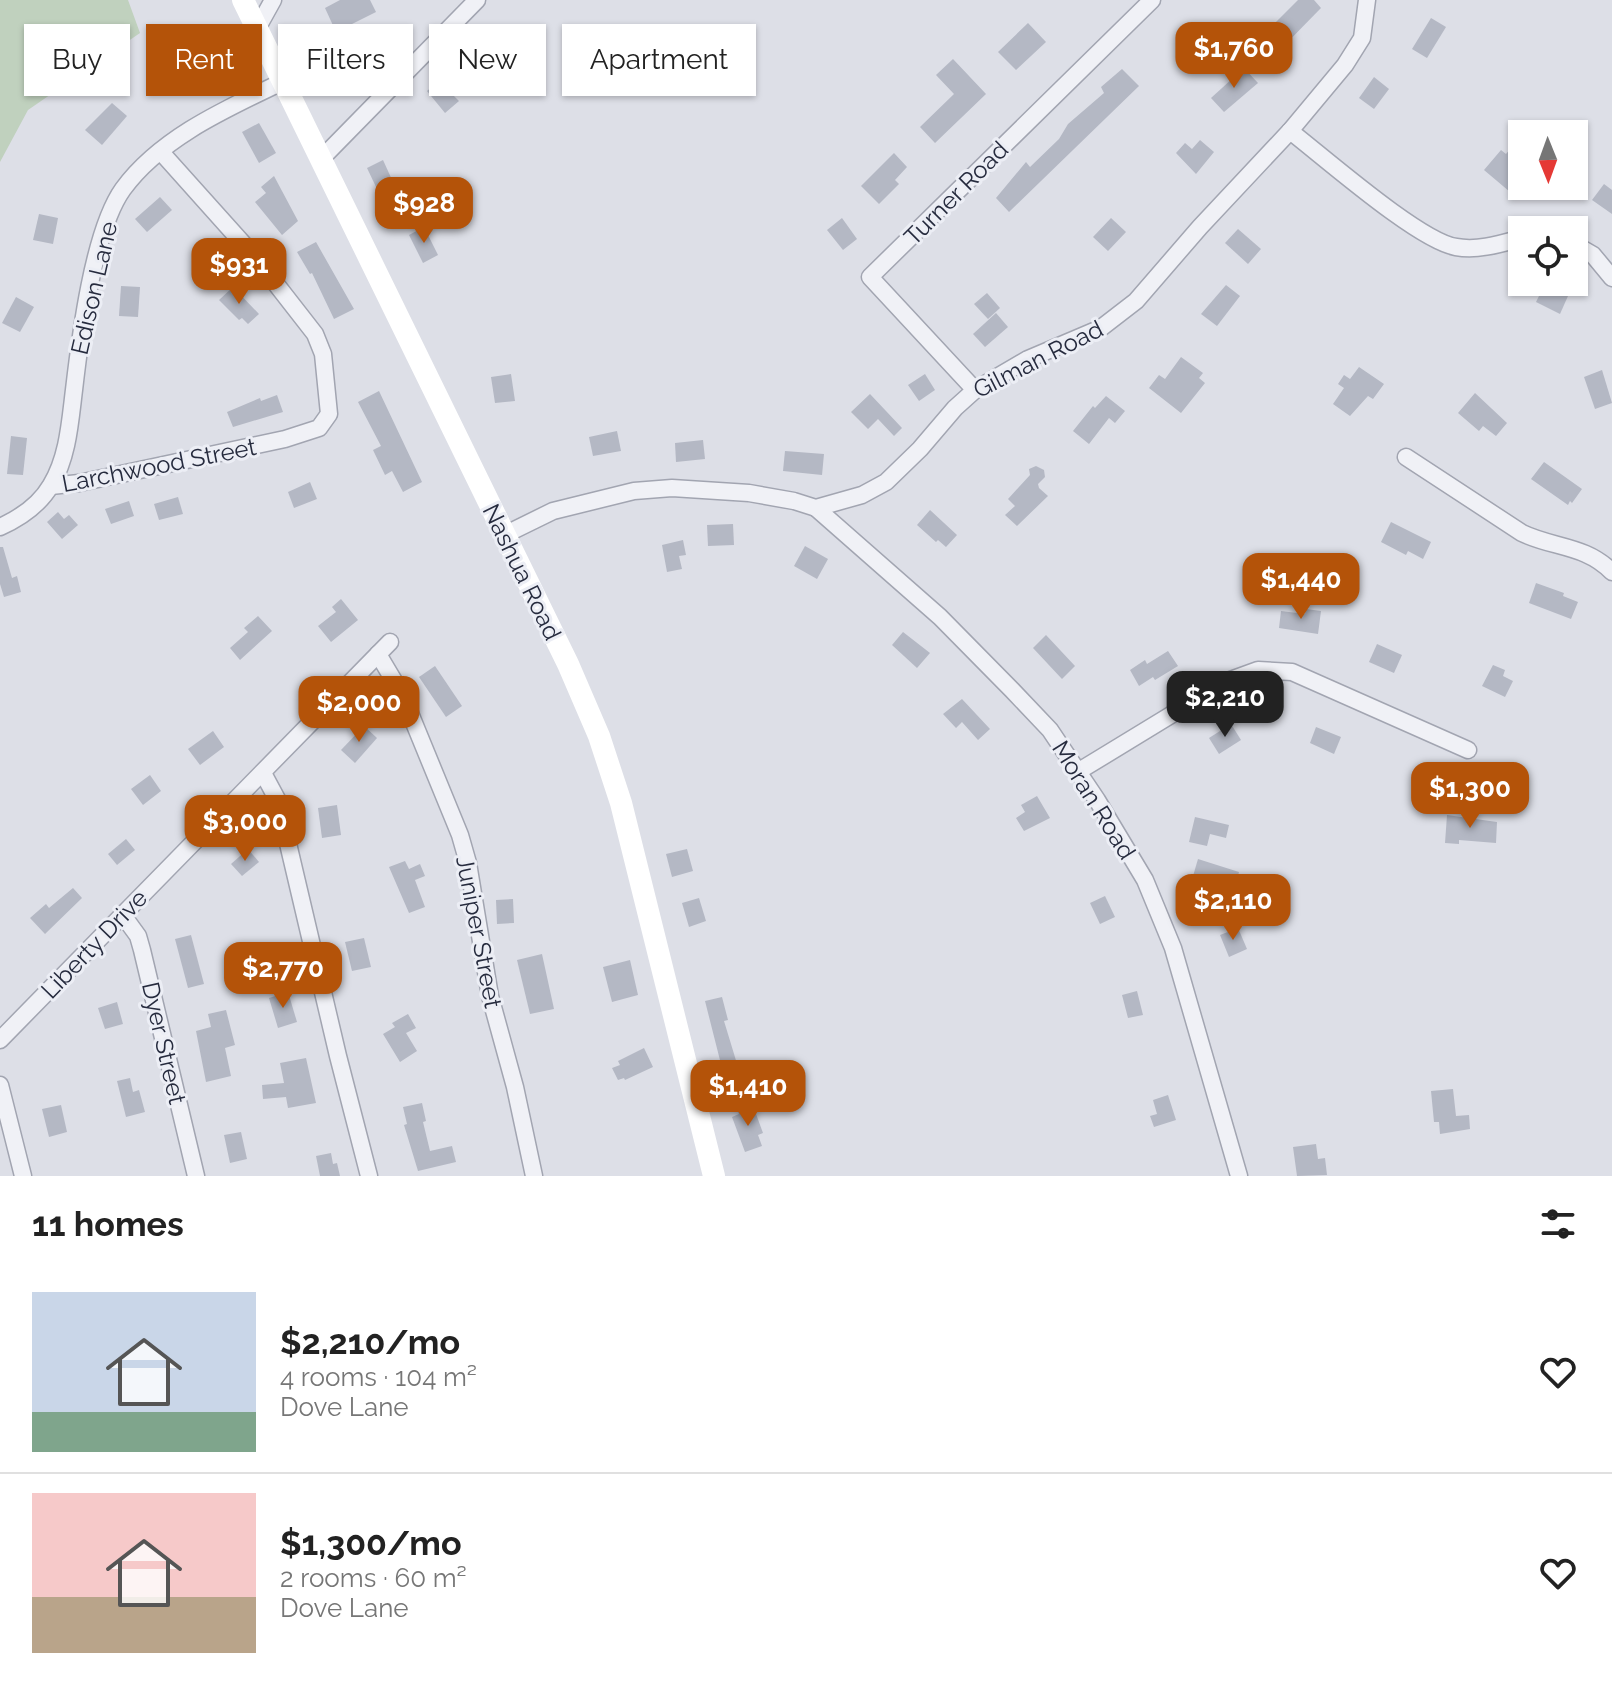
<!DOCTYPE html>
<html lang="en">
<head>
<meta charset="utf-8">
<style>
  body { margin:0; font-family:Raleway,sans-serif; background:#f6f6f6; color:#222; height:100vh; display:flex; flex-direction:column; font-size:30px; white-space:nowrap }
  * { box-sizing:border-box; margin:0 }
  p { font-size:26px; color:#767676 }
  .icon { flex:none; width:44px; height:44px; fill:none; stroke:currentColor; stroke-width:2; stroke-linecap:round; stroke-linejoin:round }
  .map { position:relative; height:1176px; overflow:hidden }
  .panel { display:flex; flex-direction:column; background:#fff; flex:1 }
  .panel>* { flex:none }
  .banner { position:absolute; left:24px; top:24px; width:800px; height:72px; display:flex; gap:16px }
  .needle { width:52px; rotate:179deg }
  .controls { position:absolute; left:1508px; top:120px; display:grid; gap:16px }
  .controls a { display:grid; place-items:center; width:80px; height:80px; border-radius:0px; background:#fff; box-shadow:0 2px 6px #0004; font-size:40px }
  .price { position:absolute; translate:-50% -68px; padding:0 18px; border-radius:16px; background:#b45309; color:#fff; font-size:26px; line-height:52px; filter:drop-shadow(0 2px 4px #0008) }
  .price::after { content:''; position:absolute; left:50%; top:48px; width:24px; height:18px; margin-left:-12px; background:inherit; clip-path:polygon(0 0,100% 0,50% 100%) }
  .price.current { background:#222; color:#fff }
  ul { padding:0; list-style:none }
  li { display:flex; align-items:center; gap:24px; height:200px; padding:0 32px }
  li+li { border-top:2px solid #e0e0e0 }
  li span { display:grid; place-items:center; flex:none; width:224px; height:160px; border-radius:0px; color:#555 }
  li>.icon { margin-inline-start:auto }
  span .icon { width:96px; height:96px; fill:#fffc; stroke-width:1 }
  li b { font-size:34px }
  h2 { display:flex; justify-content:space-between; align-items:center; height:96px; padding:0 32px; font-size:34px }
  .chip { padding:0 28px; border-radius:0px; background:#fff; box-shadow:0 2px 6px #0004; font-size:28px; line-height:72px }
  .chip.current { background:#b45309; color:#fff }
  .map>svg:first-child { display:block }
</style>
</head>
<body>
<div class="map">
<svg width="1612" height="1176" viewBox="0 0 1612 1176">
  <rect width="100%" height="100%" fill="#dddfe7"/>
  <path fill="#c0d1be" d="M0 0H128L140 33 28 110 0 162Z"/>
  <g fill="#b4b8c4">
    <path d="M340 0H370L376 12 336 32 325 8Z"/>
    <path d="M1298 0H1314L1321 8 1275 55 1259 39Z"/>
    <path d="M1431 18 1446 27 1427 58 1412 49Z"/>
    <path d="M1028 23 1046 42 1016 70 998 52Z"/>
    <path d="M500 30 513 43 491 67 477 51Z"/>
    <path d="M953 59 986 94 935 143 920 127 954 94 936 75Z"/>
    <path d="M189 60 203 81 189 90 175 69Z"/>
    <path d="M1244 68 1258 83 1224 112 1211 98Z"/>
    <path d="M1122 69 1139 86 1009 212 996 198 1026 162 1030 167 1059 139 1068 124 1104 93 1101 87Z"/>
    <path d="M447 74 458 87 453 95 459 101 445 113 427 91Z"/>
    <path d="M1374 77 1389 89 1374 109 1359 98Z"/>
    <path d="M112 103 127 116 102 145 85 130Z"/>
    <path d="M259 123 276 153 259 163 242 132Z"/>
    <path d="M1200 140 1214 152 1196 174 1176 153 1185 143 1192 149Z"/>
    <path d="M1512 147 1521 155 1514 164 1522 171V190L1516 197 1484 170 1501 150 1506 154Z"/>
    <path d="M894 153 907 167 895 180 899 184 879 204 861 186Z"/>
    <path d="M383 160 393 182 377 189 367 168Z"/>
    <path d="M274 176 298 221 282 235 255 202 266 193 261 187Z"/>
    <path d="M1604 184 1612 190V214L1592 200Z"/>
    <path d="M160 197 172 210 147 232 135 219Z"/>
    <path d="M39 214 58 218 53 244 33 240Z"/>
    <path d="M842 218 857 239 843 250 827 230Z"/>
    <path d="M1111 218 1126 232 1108 251 1093 237Z"/>
    <path d="M424 227 438 255 423 263 409 235Z"/>
    <path d="M1238 229 1261 249 1248 264 1225 243Z"/>
    <path d="M316 242 354 309 334 319 312 273 310 274 297 252Z"/>
    <path d="M1545 284 1568 296 1560 314 1536 302Z"/>
    <path d="M1226 285 1240 296 1217 326 1201 314Z"/>
    <path d="M121 286 140 287 138 317 119 316Z"/>
    <path d="M233 287 259 314 248 324 242 318 239 320 219 300Z"/>
    <path d="M987 293 1000 308 988 319 974 304Z"/>
    <path d="M16 297 34 307 20 332 2 323Z"/>
    <path d="M996 313 1008 327 985 347 973 334Z"/>
    <path d="M1181 357 1203 373 1199 378 1205 383 1181 413 1149 388 1159 375 1165 379Z"/>
    <path d="M1359 367 1384 384 1373 399 1368 396 1350 416 1333 404 1344 388 1338 384 1344 375 1350 379Z"/>
    <path d="M1602 370 1612 403 1595 409 1584 377Z"/>
    <path d="M511 374 515 401 495 403 491 377Z"/>
    <path d="M925 374 935 390 919 401 908 385Z"/>
    <path d="M379 391 422 482 403 492 392 471 385 475 373 450 381 446 358 402Z"/>
    <path d="M1475 393 1507 423 1496 436 1483 426 1479 431 1458 413Z"/>
    <path d="M870 394 902 428 894 436 878 419 868 429 851 412Z"/>
    <path d="M277 395 283 412 233 427 227 412 260 398 261 401Z"/>
    <path d="M1106 396 1125 411 1115 423 1109 418 1089 444 1073 431 1093 406 1095 408Z"/>
    <path d="M617 431 621 451 593 456 589 437Z"/>
    <path d="M11 436 27 438 23 475 7 474Z"/>
    <path d="M703 440 705 459 676 462 675 443Z"/>
    <path d="M785 451 824 454 822 475 783 471Z"/>
    <path d="M1544 462 1582 489 1572 503 1570 501 1568 505 1531 479Z"/>
    <path d="M1036 466 1044 470 1045 477 1038 484 1039 488 1048 496 1017 526 1005 515 1015 506 1008 499 1030 475 1029 469Z"/>
    <path d="M310 482 317 499 294 508 288 492Z"/>
    <path d="M178 497 183 514 159 520 154 504Z"/>
    <path d="M129 501 134 516 111 524 105 509Z"/>
    <path d="M930 510 957 535 946 547 938 540 936 542 917 525Z"/>
    <path d="M58 512 64 519 69 515 78 525 62 539 47 522Z"/>
    <path d="M1391 522 1431 542 1423 559 1408 551 1406 555 1381 542Z"/>
    <path d="M733 524 734 545 708 546 707 525Z"/>
    <path d="M683 540 686 555 679 556 682 569 667 572 662 545Z"/>
    <path d="M805 546 828 559 817 579 794 566Z"/>
    <path d="M0 547H3L12 578 17 576 21 592 4 597 0 584Z"/>
    <path d="M1536 583 1564 593 1563 596 1578 602 1571 619 1529 603Z"/>
    <path d="M341 599 358 620 331 642 318 626 336 612 332 607Z"/>
    <path d="M1306 609 1321 611 1318 634 1279 628 1281 611 1305 614Z"/>
    <path d="M258 616 272 631 240 660 230 648 248 632 244 628Z"/>
    <path d="M903 632 930 653 917 668 892 645Z"/>
    <path d="M1046 635 1075 666 1062 679 1033 648Z"/>
    <path d="M1377 644 1402 655 1394 673 1369 662Z"/>
    <path d="M1168 651 1178 666 1155 680 1153 677 1139 686 1130 670 1145 660 1147 664Z"/>
    <path d="M1493 665 1505 670 1503 676 1513 681 1505 697 1482 686Z"/>
    <path d="M435 666 462 706 446 717 419 677Z"/>
    <path d="M962 699 990 729 978 740 962 722 956 728 943 714Z"/>
    <path d="M1231 724 1241 740 1219 754 1209 738Z"/>
    <path d="M364 726 377 738 355 763 341 750Z"/>
    <path d="M1316 727 1341 737 1334 754 1310 743Z"/>
    <path d="M213 731 224 747 200 765 188 749Z"/>
    <path d="M150 775 161 791 143 805 131 789Z"/>
    <path d="M1037 796 1050 818 1024 831 1016 818 1025 812 1021 805Z"/>
    <path d="M337 805 341 835 322 838 318 808Z"/>
    <path d="M1447 815 1497 822 1496 843 1459 840V844L1445 843Z"/>
    <path d="M1195 817 1229 825 1226 838 1210 834 1207 846 1189 842Z"/>
    <path d="M126 839 135 850 117 865 108 854Z"/>
    <path d="M248 849 259 862 242 876 231 864Z"/>
    <path d="M687 849 693 871 672 877 666 854Z"/>
    <path d="M1198 859 1239 872 1235 887 1193 876Z"/>
    <path d="M405 861 409 869 420 864 425 876 415 880 425 907 409 913 389 867Z"/>
    <path d="M73 888 82 898 45 934 30 918 46 904 49 908Z"/>
    <path d="M1105 896 1115 917 1100 924 1090 903Z"/>
    <path d="M699 898 706 921 689 927 682 903Z"/>
    <path d="M513 899 514 923 497 924 496 900Z"/>
    <path d="M1238 928 1247 949 1229 957 1220 935Z"/>
    <path d="M191 935 204 984 188 988 175 939Z"/>
    <path d="M364 938 371 967 352 971 345 942Z"/>
    <path d="M542 954 554 1009 530 1014 517 960Z"/>
    <path d="M630 960 638 995 612 1002 603 967Z"/>
    <path d="M1137 991 1143 1015 1128 1018 1122 995Z"/>
    <path d="M288 992 297 1022 278 1028 269 998Z"/>
    <path d="M722 997 728 1020 724 1021 738 1067 723 1072 705 1001Z"/>
    <path d="M117 1002 123 1024 105 1029 98 1008Z"/>
    <path d="M226 1010 235 1045 225 1048 231 1076 206 1082 196 1031 211 1027 208 1014Z"/>
    <path d="M408 1014 416 1028 406 1033 417 1051 400 1062 383 1034 395 1027 392 1023Z"/>
    <path d="M644 1048 653 1067 625 1080 624 1078 618 1080 612 1068 620 1065 618 1061Z"/>
    <path d="M306 1058 316 1103 288 1108 286 1097 263 1099 262 1085 284 1083 280 1063Z"/>
    <path d="M130 1078 133 1092 139 1090 145 1112 126 1117 117 1081Z"/>
    <path d="M1453 1089 1456 1116 1469 1115 1470 1129 1440 1134 1439 1122H1434L1431 1091Z"/>
    <path d="M1168 1095 1176 1120 1154 1127 1150 1116 1157 1114 1153 1100Z"/>
    <path d="M422 1103 426 1121 423 1122 430 1151 452 1146 456 1162 418 1171 404 1125 407 1124 403 1107Z"/>
    <path d="M752 1103 763 1133 758 1135 762 1146 745 1152 732 1117 739 1114 737 1109Z"/>
    <path d="M61 1105 67 1132 49 1137 42 1109Z"/>
    <path d="M241 1132 247 1159 230 1163 224 1135Z"/>
    <path d="M1316 1144 1318 1159 1325 1158 1327 1175 1297 1176 1293 1147Z"/>
    <path d="M331 1153 333 1164 337 1163 340 1176H320L316 1156Z"/>
  </g>
  <g fill="none" stroke-linecap="round" stroke-linejoin="round">
    <defs>
      <g id="minor">
        <path d="M258 27 273 0"/>
        <path d="M1290 131C1325 158 1419 241 1456 247 1478 251 1500 244 1522 238"/>
        <path d="M321 159 477 0"/>
        <path d="M1574 244 1593 255 1612 278"/>
        <path d="M975 390 870 277 1152 0"/>
        <path d="M1406 457 1522 533C1553 548 1586 545 1612 572"/>
        <path d="M51 486 79 483 285 439 319 428 329 414 323 354 315 334 255 257 161 152"/>
        <path d="M816 508 940 617 1012 690 1050 730 1097 800 1145 880 1173 948 1239 1176"/>
        <path d="M0 527C20 518 40 504 51 485 68 457 70 422 74 390 80 338 93 231 123 189 161 137 228 108 284 81"/>
        <path d="M504 535 553 511 634 491 672 488 749 493 794 501 816 508 862 495 886 482 920 449 955 408 975 390 1028 359 1101 328 1136 301 1200 227 1290 131 1345 65 1362 38 1367 0"/>
        <path d="M378 654 403 696 460 835 468 863 490 996 515 1087 534 1176"/>
        <path d="M1079 771 1225 682 1258 670 1292 672 1468 750"/>
        <path d="M263 773 278 801 338 1056 369 1176"/>
        <path d="M122 914 138 936 142 950 196 1176"/>
        <path d="M0 1040 390 642"/>
        <path d="M0 1085 23 1176"/>
      </g>
    </defs>
    <use href="#minor" stroke="#a2a5b1" stroke-width="19"/>
    <use href="#minor" stroke="#f0f1f6" stroke-width="16"/>
    <path stroke="#fff" stroke-width="22" d="M243 0 568 664 599 736 621 803 714 1176"/>
  </g>
  <g text-anchor="middle" dominant-baseline="central" stroke-width="6" stroke-linejoin="round" paint-order="stroke">
    <g font-size="24" fill="#262b3e" stroke="#eceef5">
      <text transform="translate(956 193) rotate(-45)">Turner Road</text>
      <text transform="translate(94 288) rotate(-77)">Edison Lane</text>
      <text transform="translate(1038 359) rotate(-27)">Gilman Road</text>
      <text transform="translate(159 465) rotate(-11)">Larchwood Street</text>
      <text transform="translate(522 572) rotate(64)">Nashua Road</text>
      <text transform="translate(1094 800) rotate(58)">Moran Road</text>
      <text transform="translate(479 932) rotate(79)">Juniper Street</text>
      <text transform="translate(94 944) rotate(-46)">Liberty Drive</text>
      <text transform="translate(164 1043) rotate(77)">Dyer Street</text>
    </g>
  </g>
</svg>
<div class="controls">
<a><svg class="needle" viewBox="-14 -14 28 28"><path d="M0-13l5 13h-10z" fill="#e53935"/><path d="M0 13l5-13h-10z" fill="#767676"/></svg></a>
<a><svg class="icon" aria-label="locate" viewBox="0 0 24 24"><circle cx="12" cy="12" r="6"/><path d="M12 2v4M12 18v4M2 12h4M18 12h4"/></svg></a>
</div>
<b class="price" style="left:1234px;top:90px">$1,760</b>
<b class="price" style="left:424px;top:245px">$928</b>
<b class="price" style="left:239px;top:306px">$931</b>
<b class="price" style="left:1301px;top:621px">$1,440</b>
<b class="price current" style="left:1225px;top:739px">$2,210</b>
<b class="price" style="left:359px;top:744px">$2,000</b>
<b class="price" style="left:1470px;top:830px">$1,300</b>
<b class="price" style="left:245px;top:863px">$3,000</b>
<b class="price" style="left:1233px;top:942px">$2,110</b>
<b class="price" style="left:283px;top:1010px">$2,770</b>
<b class="price" style="left:748px;top:1128px">$1,410</b>
<div class="banner">
<a class="chip">Buy</a>
<a class="chip current">Rent</a>
<a class="chip">Filters</a>
<a class="chip">New</a>
<a class="chip">Apartment</a>
</div>
</div>
<section class="panel">
<h2>11 homes<svg class="icon" aria-label="filters" viewBox="0 0 24 24"><path d="M4 7h16M4 17h16"/><circle cx="9" cy="7" r="2"/><circle cx="15" cy="17" r="2"/></svg></h2>
<ul>
<li><span style="background:linear-gradient(#c9d6e8 75%,#7fa58c 0)"><svg class="icon" aria-label="home" viewBox="0 0 24 24"><path d="M3 11l9-7 9 7M6 9v11h12V9"/></svg></span><div><b>$2,210/mo</b><p>4 rooms · 104 m²</p><p>Dove Lane</p></div><svg class="icon" aria-label="heart" viewBox="0 0 24 24"><path d="M12 20l-8-8c-3-5 5-10 8-4 3-6 11-1 8 4z"/></svg></li>
<li><span style="background:linear-gradient(#f6c9c9 65%,#b9a48a 0)"><svg class="icon" aria-label="home" viewBox="0 0 24 24"><path d="M3 11l9-7 9 7M6 9v11h12V9"/></svg></span><div><b>$1,300/mo</b><p>2 rooms · 60 m²</p><p>Dove Lane</p></div><svg class="icon" aria-label="heart" viewBox="0 0 24 24"><path d="M12 20l-8-8c-3-5 5-10 8-4 3-6 11-1 8 4z"/></svg></li>
</ul>
</section>
</body>
</html>
